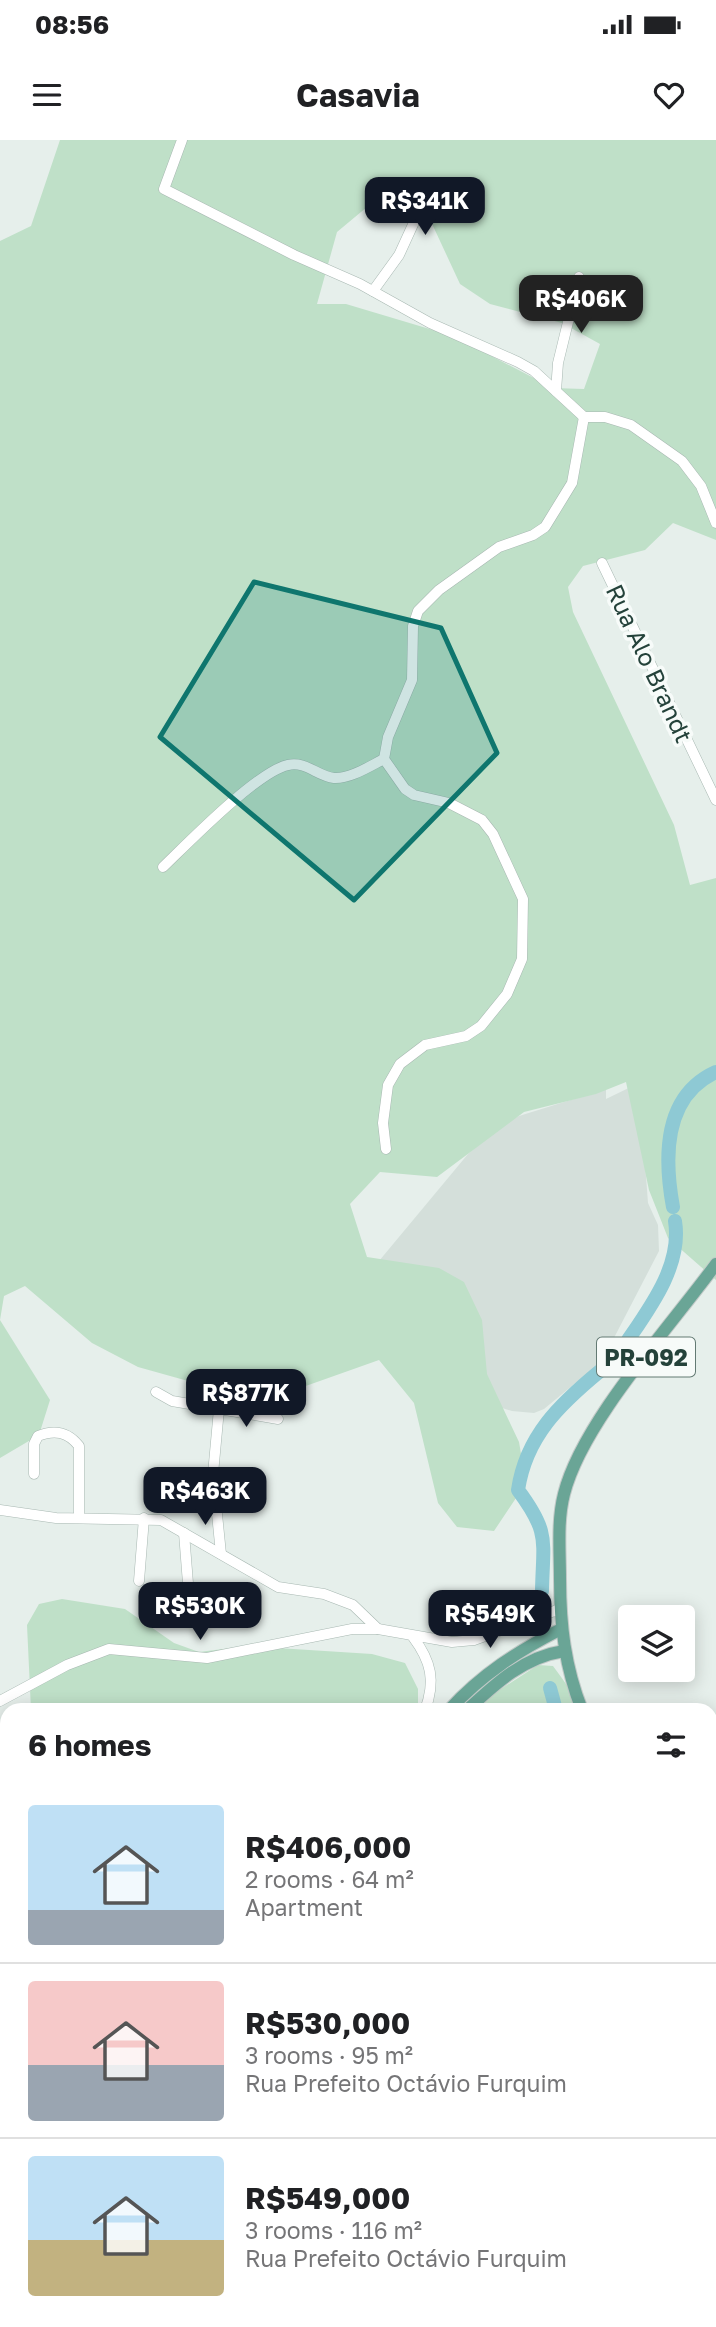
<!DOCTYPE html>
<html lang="en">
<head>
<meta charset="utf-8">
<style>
  body { margin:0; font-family:"Golos Text",sans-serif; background:#f2f2f2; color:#202124; height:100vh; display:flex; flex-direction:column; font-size:26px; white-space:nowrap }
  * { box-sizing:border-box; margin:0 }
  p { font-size:23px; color:#757577 }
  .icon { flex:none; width:38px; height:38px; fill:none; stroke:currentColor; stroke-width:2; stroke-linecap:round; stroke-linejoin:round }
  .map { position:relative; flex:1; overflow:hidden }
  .drawer { position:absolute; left:0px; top:1563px; width:718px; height:625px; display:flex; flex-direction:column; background:#fff; border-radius:21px 21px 0 0; box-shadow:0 4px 18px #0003 }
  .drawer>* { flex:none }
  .fabs { position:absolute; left:618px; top:1465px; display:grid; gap:14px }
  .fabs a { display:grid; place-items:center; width:77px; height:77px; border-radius:7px; background:#fff; box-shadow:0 4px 18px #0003; font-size:35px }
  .price { position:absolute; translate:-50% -60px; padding:0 16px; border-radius:14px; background:#111827; color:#fff; font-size:23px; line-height:46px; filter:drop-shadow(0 2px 4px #0008) }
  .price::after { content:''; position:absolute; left:50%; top:42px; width:21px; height:16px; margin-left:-10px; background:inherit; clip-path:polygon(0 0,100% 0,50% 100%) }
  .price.selected { background:#222; color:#fff }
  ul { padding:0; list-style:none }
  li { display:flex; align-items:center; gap:21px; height:175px; padding:0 28px }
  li+li { border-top:2px solid #e0e0e0 }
  li span { display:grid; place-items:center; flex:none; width:196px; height:140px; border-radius:7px; color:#555 }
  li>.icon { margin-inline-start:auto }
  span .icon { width:84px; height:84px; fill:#fffc; stroke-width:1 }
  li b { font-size:30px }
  h2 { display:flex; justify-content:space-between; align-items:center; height:84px; padding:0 28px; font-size:30px }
  .status { display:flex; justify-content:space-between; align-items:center; height:49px; padding:0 35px; background:#fff; direction:ltr }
  .status svg { height:19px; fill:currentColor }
  header { display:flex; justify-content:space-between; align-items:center; height:91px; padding:0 28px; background:#fff; font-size:32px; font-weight:700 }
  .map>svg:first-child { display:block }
</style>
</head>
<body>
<div class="status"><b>08:56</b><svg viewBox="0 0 49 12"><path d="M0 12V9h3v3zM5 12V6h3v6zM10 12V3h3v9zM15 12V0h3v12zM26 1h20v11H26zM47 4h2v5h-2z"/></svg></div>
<header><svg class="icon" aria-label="menu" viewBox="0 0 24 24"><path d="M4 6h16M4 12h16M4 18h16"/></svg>Casavia<svg class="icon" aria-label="heart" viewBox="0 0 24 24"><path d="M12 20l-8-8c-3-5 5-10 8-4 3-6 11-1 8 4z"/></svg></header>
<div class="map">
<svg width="716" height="2187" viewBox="0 0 716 2187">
  <rect width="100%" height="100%" fill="#e6efeb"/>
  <path fill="#d4dfda" d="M639 943 648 1063 658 1085 659 1111 602 1221 544 1269 534 1273 512 1271 486 1263 379 1121 468 1014 499 987 519 976 606 949V959Z"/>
  <g fill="#bfe0c8" fill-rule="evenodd">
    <path d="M60 0H716V400L673 383 645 410 583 426 568 447 573 472 674 685 690 745 716 738V1140L668 1098 649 1050 626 942 596 954 524 972 437 1037 380 1032 350 1064 367 1117 439 1128 464 1142 482 1180 487 1234 519 1302 526 1343 494 1391 457 1387 438 1363 414 1263 379 1220 286 1253 238 1255 138 1227 92 1203 25 1146 4 1156 0 1180 50 1260 39 1295 0 1318V101L31 86ZM373 62 427 73 460 144 490 164 562 183 600 204 584 249 553 248 453 196 346 164H317L337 92Z"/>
    <path d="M62 1459 125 1469 174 1503 199 1512 247 1506 372 1514 405 1523 418 1549V1570H31L27 1485 39 1464Z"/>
    <path d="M538 1525 553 1526C564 1541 573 1553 582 1570H475L490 1556Z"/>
    <path d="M716 2001V2075L711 2078V2002Z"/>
    <path d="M419 2181V2180L535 2181 534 2187H417Z"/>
  </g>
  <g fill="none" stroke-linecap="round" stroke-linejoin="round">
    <g stroke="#8ec9d4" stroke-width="14">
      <path d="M673 1067C664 1018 663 956 716 932"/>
      <path d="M628 1200C652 1165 682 1124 675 1081"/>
      <path d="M542 1451C543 1400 550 1393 518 1350 526 1296 560 1264 600 1231"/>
      <path d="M550 1548 556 1570"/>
      <path d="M710 1893 716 1903"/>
    </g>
    <defs>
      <g id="minor">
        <path d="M182 0 164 49 294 115 360 144 430 183 518 222 534 231 584 277H605L631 285 682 321 701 346 716 383"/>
        <path d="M373 151 399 115 416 78 417 72 411 63 395 58"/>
        <path d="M556 251 558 223 579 137"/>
        <path d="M602 423 716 660"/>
        <path d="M163 727C188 703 258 631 288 625 306 621 317 636 334 638 350 639 370 626 384 619"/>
        <path d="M386 1009 383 983 388 945 400 924 425 905 466 896 481 886 507 854 522 819 523 759 493 694 482 680 449 663 414 655 405 649 384 619 388 597 412 540 413 486 418 471 439 450 499 407 533 395 545 387 572 343 584 277"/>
        <path d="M156 1252 172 1261 219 1269 213 1334 221 1414"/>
        <path d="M219 1269 278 1279"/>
        <path d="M34 1334V1304L38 1296C55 1289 68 1292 79 1306V1378"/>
        <path d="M0 1370 56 1378 161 1380 278 1447 324 1454 353 1465 378 1489"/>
        <path d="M184 1393 189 1456"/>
        <path d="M139 1441 144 1378"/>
        <path d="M413 1497C431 1521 436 1541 425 1570"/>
        <path d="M0 1561 67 1525 109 1509 207 1518 352 1489H378L452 1502 474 1500 560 1469"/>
        <path d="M710 1615 714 1600"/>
        <path d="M710 1754 716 1755"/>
        <path d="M0 1951 7 1955"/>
        <path d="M710 1995 716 1994"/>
        <path d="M710 2084 716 2082"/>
        <path d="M136 2180 144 2185"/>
        <path d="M612 2180 613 2187"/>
        <path d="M21 2187 26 2180"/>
        <path d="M407 2187 409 2180"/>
        <path d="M542 2187 544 2180"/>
      </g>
      <g id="major">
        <path d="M449 1570C482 1534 518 1511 561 1489"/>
        <path d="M467 1570C496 1543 524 1517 564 1511"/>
        <path d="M582 1570C565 1527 560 1485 560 1439 560 1411 557 1381 564 1354 582 1282 671 1186 716 1124"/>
        <path d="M710 1871 716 1882"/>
        <path d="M264 2187 269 2180"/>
      </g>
    </defs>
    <use href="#minor" stroke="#a8b8b2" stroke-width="11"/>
    <use href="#major" stroke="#c2cac8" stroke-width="14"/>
    <use href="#minor" stroke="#fff" stroke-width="10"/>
    <use href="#major" stroke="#6aa596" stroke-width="12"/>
  </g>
  <path fill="#0f766e" fill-opacity="0.2" stroke="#0f766e" stroke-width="5" stroke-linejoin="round" d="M254 442 441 488 497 613 354 760 160 597Z"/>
  <g text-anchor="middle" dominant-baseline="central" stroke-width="7" stroke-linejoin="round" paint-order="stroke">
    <rect fill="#f7fbf9" stroke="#637a73" stroke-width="2" x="597" y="1197.5" width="98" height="39" rx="5"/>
    <g font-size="23" font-weight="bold" fill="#24423a">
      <text x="646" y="1217">PR-092</text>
    </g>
    <g font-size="24" fill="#24423a" stroke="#f7fbf9">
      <text transform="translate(650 523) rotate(65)">Rua Alo Brandt</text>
    </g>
  </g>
</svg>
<div class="fabs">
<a><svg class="icon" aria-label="layers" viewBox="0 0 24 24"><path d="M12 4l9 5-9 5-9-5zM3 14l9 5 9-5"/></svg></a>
</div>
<b class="price" style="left:425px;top:97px">R$341K</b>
<b class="price selected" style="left:581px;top:195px">R$406K</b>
<b class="price" style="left:246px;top:1289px">R$877K</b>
<b class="price" style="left:205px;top:1387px">R$463K</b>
<b class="price" style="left:200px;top:1502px">R$530K</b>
<b class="price" style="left:490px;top:1510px">R$549K</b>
<section class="drawer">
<h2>6 homes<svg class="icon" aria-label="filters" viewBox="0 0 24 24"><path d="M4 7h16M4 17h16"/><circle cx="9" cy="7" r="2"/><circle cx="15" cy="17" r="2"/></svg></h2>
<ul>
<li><span style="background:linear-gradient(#bfe0f5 75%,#9aa5b1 0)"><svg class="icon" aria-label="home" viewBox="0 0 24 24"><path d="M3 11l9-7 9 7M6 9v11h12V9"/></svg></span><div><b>R$406,000</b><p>2 rooms · 64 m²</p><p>Apartment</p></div></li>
<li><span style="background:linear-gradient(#f6c9c9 60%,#9aa5b1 0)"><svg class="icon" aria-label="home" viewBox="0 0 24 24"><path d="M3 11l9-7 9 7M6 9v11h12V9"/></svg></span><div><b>R$530,000</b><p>3 rooms · 95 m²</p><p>Rua Prefeito Octávio Furquim</p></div></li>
<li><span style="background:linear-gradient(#bfe0f5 60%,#c2b280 0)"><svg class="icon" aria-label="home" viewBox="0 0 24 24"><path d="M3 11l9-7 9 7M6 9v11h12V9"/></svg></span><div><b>R$549,000</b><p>3 rooms · 116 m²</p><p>Rua Prefeito Octávio Furquim</p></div></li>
</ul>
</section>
</div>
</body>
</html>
